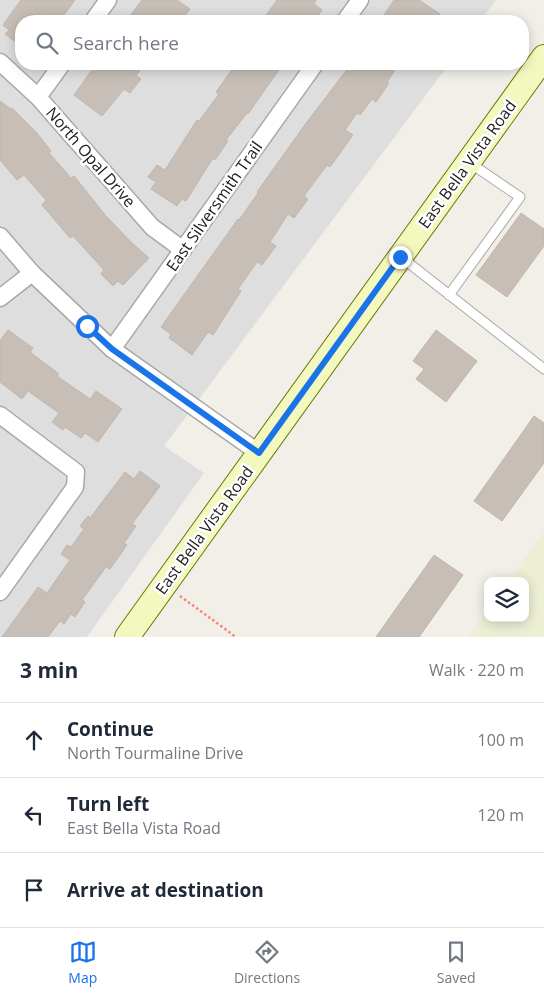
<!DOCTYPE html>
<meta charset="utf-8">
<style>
body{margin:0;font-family:"Open Sans",sans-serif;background:#f2f2f3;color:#1f2937}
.controls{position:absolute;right:15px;bottom:15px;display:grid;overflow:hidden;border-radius:10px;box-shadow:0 2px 12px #0003}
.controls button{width:45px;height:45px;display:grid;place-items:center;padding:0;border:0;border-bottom:1px solid #e0e1e3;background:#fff;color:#1f2937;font:25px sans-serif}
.stop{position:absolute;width:15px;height:15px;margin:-11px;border:4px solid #1a73e8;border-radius:50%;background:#fff}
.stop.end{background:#1a73e8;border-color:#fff;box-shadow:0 1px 5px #0008}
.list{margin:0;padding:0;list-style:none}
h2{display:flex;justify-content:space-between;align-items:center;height:65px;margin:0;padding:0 20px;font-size:21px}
h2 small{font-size:16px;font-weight:400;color:#747a83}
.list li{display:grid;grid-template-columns:32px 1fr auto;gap:15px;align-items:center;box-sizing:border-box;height:75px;padding:0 20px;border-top:1px solid #e0e1e3}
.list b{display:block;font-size:19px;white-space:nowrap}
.list p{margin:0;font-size:16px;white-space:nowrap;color:#747a83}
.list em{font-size:16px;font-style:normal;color:#747a83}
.icon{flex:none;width:28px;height:28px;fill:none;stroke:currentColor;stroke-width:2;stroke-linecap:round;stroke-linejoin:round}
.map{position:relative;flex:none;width:544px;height:637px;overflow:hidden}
.search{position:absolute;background:#fff;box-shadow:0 2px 12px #0003;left:15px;right:15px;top:15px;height:55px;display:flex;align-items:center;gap:12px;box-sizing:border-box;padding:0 18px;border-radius:20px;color:#747a83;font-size:19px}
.sheet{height:290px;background:#fff}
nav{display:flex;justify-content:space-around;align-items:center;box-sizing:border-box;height:70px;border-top:1px solid #e0e1e3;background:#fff;font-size:14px;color:#747a83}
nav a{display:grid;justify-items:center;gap:2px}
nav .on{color:#1a73e8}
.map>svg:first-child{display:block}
.residential{fill:#dfdede}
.farmland{fill:#ecefd4}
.building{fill:#c6beb7;stroke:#c3b6aa}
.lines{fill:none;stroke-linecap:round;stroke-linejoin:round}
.lane-casing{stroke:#a8a8a8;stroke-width:11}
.street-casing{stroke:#a8a8a8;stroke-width:19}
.secondary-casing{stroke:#687a07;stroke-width:26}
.path{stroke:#f88672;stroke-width:2.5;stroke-dasharray:2.5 2.5;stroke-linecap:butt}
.lane{stroke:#fff;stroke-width:9}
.street{stroke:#fff;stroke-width:16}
.secondary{stroke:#f3f9be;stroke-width:24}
.route{stroke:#1a73e8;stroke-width:6}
.labels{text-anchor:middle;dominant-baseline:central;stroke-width:5;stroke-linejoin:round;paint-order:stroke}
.street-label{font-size:16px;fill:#212121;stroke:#fff}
</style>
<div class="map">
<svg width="544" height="637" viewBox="0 0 544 637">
<rect width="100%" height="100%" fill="#f1efe8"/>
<path class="residential" d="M0,0h496l-16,21h-459v43h428l-285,382 40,27 -117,164h-87z"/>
<path class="farmland" d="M544,531v106h-76l20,-27v8h37v-37h-16z"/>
<g class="building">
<path d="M21,0h54l-11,15 9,6h-52v25l-16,-12 4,-4 -6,-5z"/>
<path d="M142,0h35l13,9 -9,12h-55z"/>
<path d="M277,0h39l-2,4 8,6 -8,11h-52z"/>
<path d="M394,0h25l21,14 -5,7h-55z"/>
<path d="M96,64h48l-8,12 5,3 -11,14 -6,-4 -22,27 -28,-21z"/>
<path d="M236,64h47l-35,50 -1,-1 -21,27 2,1 -13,19 -2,-2 -27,43 -4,-2 -5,7 -26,-17 5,-7 -8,-5 9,-12 8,5 32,-50 2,1 20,-27 -3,-2z"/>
<path d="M351,64h48l-12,18 2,1 -13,19 -4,-3 -12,16 -3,-2 -12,17 8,5 -23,32 -3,-2 -23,31 4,3 -14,19 -6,-4 -18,28 6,4 -14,19 -5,-3 -19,27 3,2 -28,44 -5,-3 -16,23 -23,-17 2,-4 -10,-7 77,-108 1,1 19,-27 -1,-1 47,-66z"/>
<path d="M0,101l11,8 1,-1 24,24 15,19 -2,2 22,25 3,-2 32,40 25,26 18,16 -26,27 -5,-4 -5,5 -12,-12 3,-4 -31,-34 -3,2 -28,-33 4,-5 -22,-25 -7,5 -17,-20z"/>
<path d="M521,213l23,16v17l-37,51 -31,-22z"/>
<path d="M8,330l25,18 -3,4 29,22 -2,2 33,23 6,-8 26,18 -24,33 -13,-9 -4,5 -16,-11 -2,3 -11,-8 7,-9 -31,-22 -6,8 -22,-17v-41z"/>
<path d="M436,330l41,31 -31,41 -30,-23 8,-10 -11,-8z"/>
<path d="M534,416l10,7v40l-42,58 -28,-20z"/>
<path d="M140,471l20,15 -28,38 4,2 -12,17 3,2 -17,24 -4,-2 -24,33 3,2 -10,15 -4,-3 -7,10 -4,-3 -12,16h-46l36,-50 9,6 23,-33 -9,-6 6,-9 4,2 13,-18 -4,-3 8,-10 2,2 35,-46 9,7z"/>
<path d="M434,555l29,20 -44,62h-43z"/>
</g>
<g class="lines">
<g class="lane-casing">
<g id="lane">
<path d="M401,257l143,112"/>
<path d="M449,295l71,-98 -50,-34"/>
</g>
</g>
<g class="street-casing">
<g id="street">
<path d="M93,21l15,-21"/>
<path d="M345,21l15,-21"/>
<path d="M0,62l38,35 114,130 31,23"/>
<path d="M38,97l24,-33"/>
<path d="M0,236l32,37 80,76 147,104"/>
<path d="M0,298l32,-25"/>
<path d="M112,349l203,-285"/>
<path d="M0,415l76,57 -1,15 -75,105"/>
</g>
</g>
<g class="secondary-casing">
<path id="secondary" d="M127,637l417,-580"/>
</g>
<path class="path" d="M180,596l56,41"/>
<use href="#lane" class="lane"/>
<use href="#street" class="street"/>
<use href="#secondary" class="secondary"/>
</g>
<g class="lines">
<path class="route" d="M87,326l25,23 147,104 141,-196"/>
</g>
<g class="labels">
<g class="street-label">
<text transform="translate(91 157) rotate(49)">North Opal Drive</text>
<text transform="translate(467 164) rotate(-54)">East Bella Vista Road</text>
<text transform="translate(214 206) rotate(-55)">East Silversmith Trail</text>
<text transform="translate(204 530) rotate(-54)">East Bella Vista Road</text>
</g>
</g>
</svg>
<div class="controls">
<button><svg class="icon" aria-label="layers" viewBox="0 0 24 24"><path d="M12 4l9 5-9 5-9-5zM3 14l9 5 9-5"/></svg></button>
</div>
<div class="stop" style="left:87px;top:326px"></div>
<div class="stop end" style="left:400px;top:257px"></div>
<div class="search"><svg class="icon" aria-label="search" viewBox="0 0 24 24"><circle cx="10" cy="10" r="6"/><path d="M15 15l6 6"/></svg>Search here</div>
</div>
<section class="sheet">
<h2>3 min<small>Walk · 220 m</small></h2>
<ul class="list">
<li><svg class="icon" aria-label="ahead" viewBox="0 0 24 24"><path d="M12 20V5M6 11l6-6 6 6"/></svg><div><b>Continue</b><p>North Tourmaline Drive</p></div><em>100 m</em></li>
<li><svg class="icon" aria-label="left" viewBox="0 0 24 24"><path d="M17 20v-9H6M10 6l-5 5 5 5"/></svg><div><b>Turn left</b><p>East Bella Vista Road</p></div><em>120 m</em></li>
<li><svg class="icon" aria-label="arrive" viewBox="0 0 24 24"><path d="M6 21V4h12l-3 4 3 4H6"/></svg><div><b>Arrive at destination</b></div></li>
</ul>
</section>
<nav>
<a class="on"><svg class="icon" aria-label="map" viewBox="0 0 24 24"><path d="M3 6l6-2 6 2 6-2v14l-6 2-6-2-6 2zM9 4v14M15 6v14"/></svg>Map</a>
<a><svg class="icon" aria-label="directions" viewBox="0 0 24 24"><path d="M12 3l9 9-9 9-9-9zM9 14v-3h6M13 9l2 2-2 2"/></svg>Directions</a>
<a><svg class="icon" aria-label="saved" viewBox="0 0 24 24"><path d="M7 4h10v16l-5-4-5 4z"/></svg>Saved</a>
</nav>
